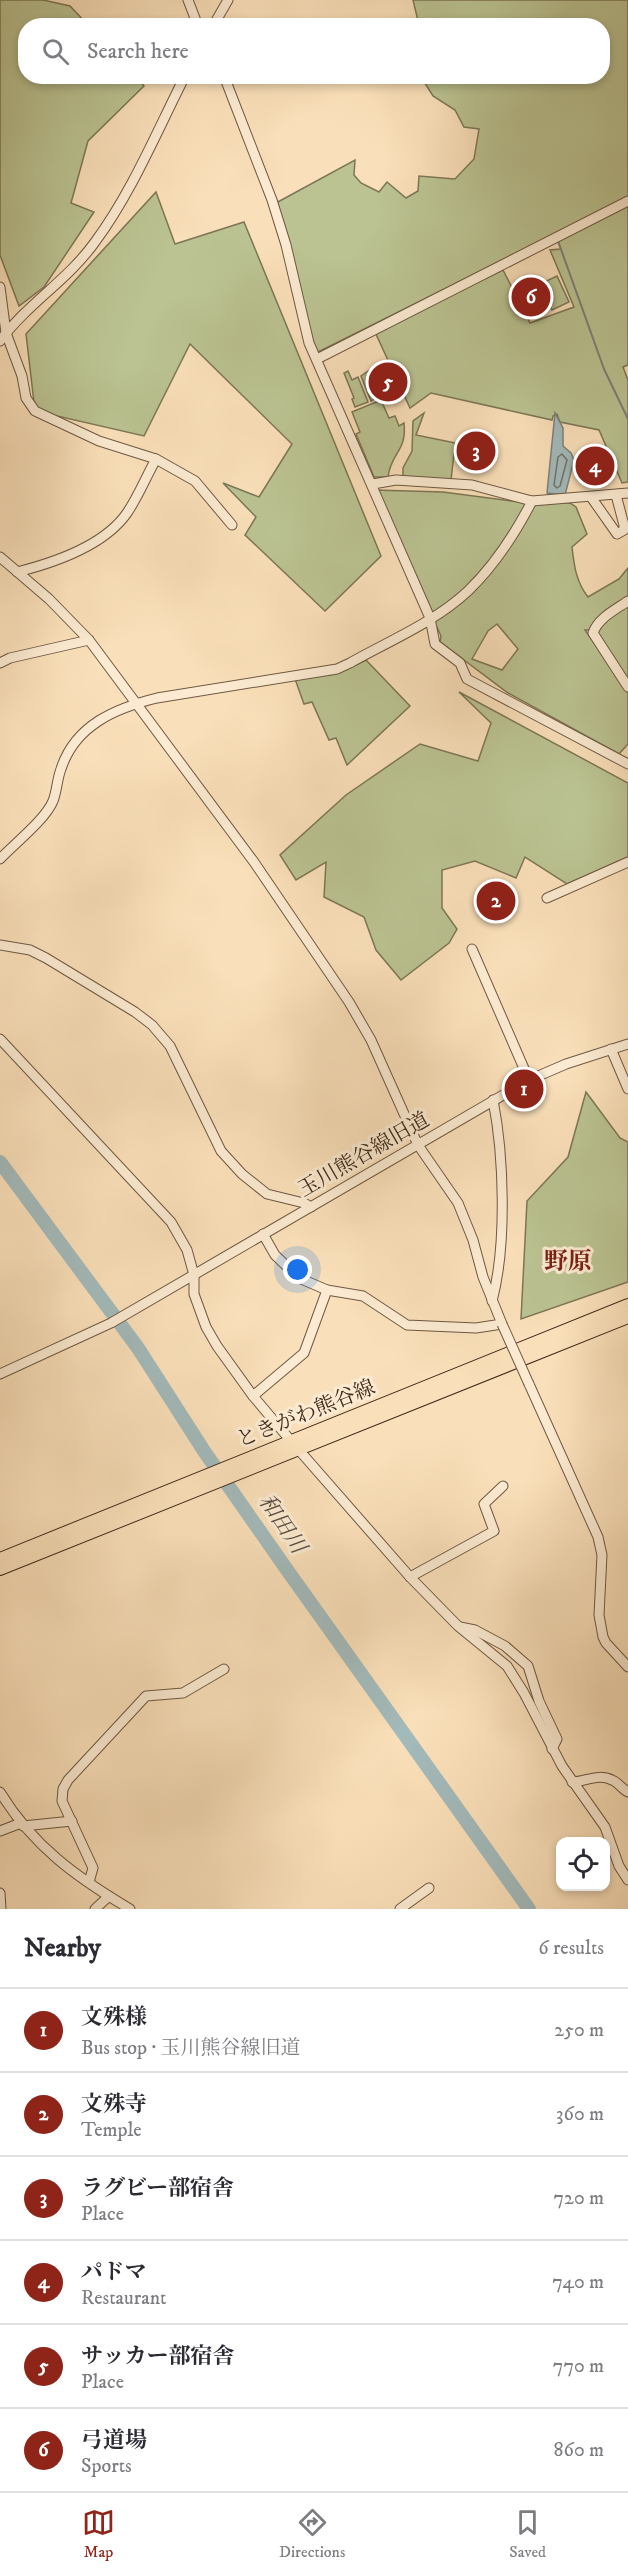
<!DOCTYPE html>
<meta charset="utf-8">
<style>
body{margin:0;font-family:"IM FELL DW Pica","Noto Serif JP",serif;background:#f7f7f7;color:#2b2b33}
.controls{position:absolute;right:18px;bottom:18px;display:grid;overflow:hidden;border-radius:12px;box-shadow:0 3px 9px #0003}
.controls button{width:54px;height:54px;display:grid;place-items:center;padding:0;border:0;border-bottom:2px solid #e1e1e2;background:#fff;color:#2b2b33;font:30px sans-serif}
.you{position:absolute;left:298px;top:1270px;width:21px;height:21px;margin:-15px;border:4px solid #fff;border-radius:50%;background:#1a73e8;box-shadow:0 0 0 9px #1a73e833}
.badge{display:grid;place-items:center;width:39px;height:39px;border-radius:50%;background:#8f2418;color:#fff;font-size:20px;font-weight:700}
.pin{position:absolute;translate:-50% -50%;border:3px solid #fff;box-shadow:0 2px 6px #0006}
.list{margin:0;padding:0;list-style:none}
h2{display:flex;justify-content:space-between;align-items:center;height:78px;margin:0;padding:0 24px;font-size:26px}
h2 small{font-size:20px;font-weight:400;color:#7c7c81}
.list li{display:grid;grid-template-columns:39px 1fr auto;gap:18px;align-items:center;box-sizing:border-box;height:84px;padding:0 24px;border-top:2px solid #e1e1e2}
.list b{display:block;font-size:22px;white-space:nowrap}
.list p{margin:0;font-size:20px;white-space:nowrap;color:#7c7c81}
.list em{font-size:20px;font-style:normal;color:#7c7c81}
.icon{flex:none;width:33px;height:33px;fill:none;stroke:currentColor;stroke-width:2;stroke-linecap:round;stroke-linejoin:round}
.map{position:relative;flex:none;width:628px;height:1909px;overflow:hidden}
.search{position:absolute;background:#fff;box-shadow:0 3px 9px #0003;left:18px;right:18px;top:18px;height:66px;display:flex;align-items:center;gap:15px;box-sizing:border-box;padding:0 21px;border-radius:24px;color:#7c7c81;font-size:22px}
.sheet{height:582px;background:#fff}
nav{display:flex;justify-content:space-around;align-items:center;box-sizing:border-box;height:84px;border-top:2px solid #e1e1e2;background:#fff;font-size:16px;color:#7c7c81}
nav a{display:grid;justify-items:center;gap:3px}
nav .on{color:#8f2418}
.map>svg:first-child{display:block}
.green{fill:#bbc392;stroke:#7d7656;stroke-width:1.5;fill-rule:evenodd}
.water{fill:#a3babb;stroke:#7b807b;stroke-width:1.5}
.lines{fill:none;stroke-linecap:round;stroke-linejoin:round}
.shore{stroke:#71726a;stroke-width:1.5}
.stream{stroke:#7b807b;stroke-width:2}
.river{stroke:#a3babb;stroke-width:14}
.minor-casing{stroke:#6e5842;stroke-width:11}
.major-casing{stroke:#3f2a1a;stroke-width:14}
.minor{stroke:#fcebd2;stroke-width:9}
.major{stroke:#fae0ba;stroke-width:12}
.minor-bridge-casing{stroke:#6e5842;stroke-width:11;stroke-linecap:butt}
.minor-bridge{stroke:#fcebd2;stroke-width:9}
.labels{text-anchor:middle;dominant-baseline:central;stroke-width:6;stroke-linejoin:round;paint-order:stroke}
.street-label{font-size:21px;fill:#3f2a1a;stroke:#fcebd2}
.water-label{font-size:22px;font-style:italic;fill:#584e42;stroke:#fcebd2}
.quarter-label{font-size:24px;font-weight:bold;fill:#7a1f14;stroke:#fcebd2}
</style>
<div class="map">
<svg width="628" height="1909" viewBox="0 0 628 1909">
<rect width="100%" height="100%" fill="#fae0ba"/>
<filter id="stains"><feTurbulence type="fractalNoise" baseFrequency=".00333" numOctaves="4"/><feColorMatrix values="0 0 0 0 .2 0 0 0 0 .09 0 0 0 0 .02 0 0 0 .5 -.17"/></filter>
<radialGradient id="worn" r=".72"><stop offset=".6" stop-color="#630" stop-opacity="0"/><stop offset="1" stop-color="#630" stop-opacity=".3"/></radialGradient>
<g class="green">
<path d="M0,0h43l27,6 18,19 -62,1v50l110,1 8,9 -56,55 -17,62 23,9 -50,75 -25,19 -19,-51z"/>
<path d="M413,0h215v198l-312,155 -40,-150 79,-43 -1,15 7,8 18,9 8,-10 19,16 12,-7 1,-15 36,3 19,-20 5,-30 -15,-2 -9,-17 -22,-14 -12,-19 181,-1v-50l-183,-1z"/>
<path d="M156,192l19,52 69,-22 137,334 -56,55 -80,-76 11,-18 -33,-34 36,14 33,-53 -102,-100 -46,92 -109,-25 -9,-77z"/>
<path d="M628,203v162l-5,2 5,13v102l-6,1 -23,-53 -39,-8 -3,-8 -4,2 -1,4 -121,-27 -21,15 -35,-76 128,-62 27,53 44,-16 -24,-57 11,-1 -4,-9z"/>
<path d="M530,276l16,35 -15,7 -16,-36z"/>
<path d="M557,276l12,26 -17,8 -12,-26z"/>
<path d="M373,368l10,25 -12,8 -10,-25z"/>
<path d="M348,371l4,9 6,-3 10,25 -13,5 -3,-8 2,-1 -10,-25z"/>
<path d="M381,400l8,18 6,-2 4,10 5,-3c3,29 -13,29 -16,54h-14l-18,-43 4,-2 -8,-20z"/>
<path d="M424,413l-8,22 54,11 -15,-1 -4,35 -48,-2v-10l9,-17 1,-30z"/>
<path d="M374,490l69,2 91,12 19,-2 17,1 6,4 11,27 -15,13c2,18 4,35 16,50l31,-18 9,-11v114l-28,-40 -3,-12h-12l43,62v52l-9,10 -111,-61 -68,-51 1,-6zM497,624l21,25 -16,21 -30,-11 16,-28z"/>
<path d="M366,660l44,46 -63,59 -11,-27 -7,2 -17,-38 -8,2 -9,-25 41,-5z"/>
<path d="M459,692l169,91v74l-61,27 -42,-27 -9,21 -41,-17 -33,9v38l15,21 -8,14 -48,37 -25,-30 -12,-33 -40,-20 2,-35 -30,18 -16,-25 66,-60 74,-51 58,17 13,-38z"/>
<path d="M586,1092l34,46 8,4v140l-107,37 6,-118 41,-44z"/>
</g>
<path class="water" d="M555,413l8,15v18l8,7 3,7 -9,35 -18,-2z"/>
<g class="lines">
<path class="shore" d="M562,454l5,6 -7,26 -3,2 -3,-3 4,-28z"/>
<path class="stream" d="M558,241l46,128 24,50"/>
<path class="river" d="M0,1162l138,186 66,103 81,116 244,342"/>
<g class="minor-casing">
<g id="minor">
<path d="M188,0l10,26"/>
<path d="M213,26l15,-26"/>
<path d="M224,76l48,124 14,45 23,98 121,275 5,26 25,19 7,16 161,85"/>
<path d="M0,287l6,46 16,43 4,22 9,13 64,30 57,18 39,22 37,44"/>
<path d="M0,341c27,-37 68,-61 95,-99 37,-50 62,-111 90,-166"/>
<path d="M317,359l311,-158"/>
<path d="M373,484l23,-4 76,5 60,16 96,-8"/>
<path d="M591,497l26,37 7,-4v-5l-8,-30"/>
<path d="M0,557l49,42 40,41 165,222 95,140 22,38 47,105 40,58 15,37 10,37 19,47 -26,4 -69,-3 -44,-29 -36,-6 -28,-12 -24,-23 -12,-21"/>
<path d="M17,572c36,-9 87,-26 110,-59 11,-16 19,-36 29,-54"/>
<path d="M628,601c-13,9 -30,17 -35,32l35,54"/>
<path d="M0,663l10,-5 79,-18"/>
<path d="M0,859c15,-16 45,-39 53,-58 4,-10 4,-22 8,-32 14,-44 55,-61 96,-71l180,-29 13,-6c39,-22 85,-41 118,-72 27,-26 47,-57 64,-90"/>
<path d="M547,898l81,-36"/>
<path d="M0,945l30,5 16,8 89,54 17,13 18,21 51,105 21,23 25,20 37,9 7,4"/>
<path d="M472,949l57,131"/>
<path d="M0,1039l171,183 16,28 7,25v19l12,33 11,19 36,50 38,45 119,136 48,49 49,40 17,27 38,73 43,61 14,39 9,14"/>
<path d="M611,1049l17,40"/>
<path d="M492,1301c15,-56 12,-145 1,-201"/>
<path d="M0,1374l111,-51 418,-243 37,-16 62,-20"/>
<path d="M529,1384l69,153 4,18 -3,60 4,22 3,6 22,24"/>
<path d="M253,1396l51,-43 23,-63"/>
<path d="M410,1577l84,-46 -10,-27 19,-18"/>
<path d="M460,1627l15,3 30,16 23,20 11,35 18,38 -5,10"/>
<path d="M572,1782c13,0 26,-9 40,-2 6,2 10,9 16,12"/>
<path d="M0,1792c33,54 76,85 130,117"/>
<path d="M23,1826l49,-5"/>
<path d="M0,1831l21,-8"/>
<path d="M89,1882l4,-14 -31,-67 1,-12 5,-9 78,-84 37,-3 41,-24"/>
<path d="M0,1893l1,16"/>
<path d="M95,1909l14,-13"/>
<path d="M400,1909l29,-21"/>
</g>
</g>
<g class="major-casing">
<g id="major">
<path d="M0,1559l628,-254"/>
<path d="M0,1569l628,-252"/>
</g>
</g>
<use href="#minor" class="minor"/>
<use href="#major" class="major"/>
<g class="minor-bridge-casing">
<path id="minor-bridge" d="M502,1324l27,60"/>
</g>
<use href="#minor-bridge" class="minor-bridge"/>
</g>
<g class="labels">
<g class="street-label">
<text transform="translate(364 1155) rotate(-30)">玉川熊谷線旧道</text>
<text transform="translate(306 1414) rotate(-22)">ときがわ熊谷線</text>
</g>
<g class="water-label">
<text transform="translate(282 1524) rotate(56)">和田川</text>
</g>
<g class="quarter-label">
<text x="568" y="1262">野原</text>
</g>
</g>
<rect width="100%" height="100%" filter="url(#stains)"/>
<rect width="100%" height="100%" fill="url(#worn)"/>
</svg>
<div class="controls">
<button><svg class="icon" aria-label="locate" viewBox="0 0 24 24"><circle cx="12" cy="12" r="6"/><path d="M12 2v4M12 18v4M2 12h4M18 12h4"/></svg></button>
</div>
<div class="you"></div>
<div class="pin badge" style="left:524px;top:1089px">1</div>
<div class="pin badge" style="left:496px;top:901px">2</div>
<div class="pin badge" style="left:476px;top:451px">3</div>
<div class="pin badge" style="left:595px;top:466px">4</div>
<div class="pin badge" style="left:388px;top:382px">5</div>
<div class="pin badge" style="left:531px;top:297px">6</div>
<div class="search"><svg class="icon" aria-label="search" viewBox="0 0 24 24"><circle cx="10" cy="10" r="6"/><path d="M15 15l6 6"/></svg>Search here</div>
</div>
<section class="sheet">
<h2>Nearby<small>6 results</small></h2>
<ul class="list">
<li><span class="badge">1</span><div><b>文殊様</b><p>Bus stop · 玉川熊谷線旧道</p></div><em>250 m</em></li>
<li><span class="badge">2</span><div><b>文殊寺</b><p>Temple</p></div><em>360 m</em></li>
<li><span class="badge">3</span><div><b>ラグビー部宿舎</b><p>Place</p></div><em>720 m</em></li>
<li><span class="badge">4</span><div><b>パドマ</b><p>Restaurant</p></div><em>740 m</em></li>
<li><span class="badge">5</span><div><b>サッカー部宿舎</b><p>Place</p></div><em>770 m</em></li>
<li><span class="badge">6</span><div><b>弓道場</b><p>Sports</p></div><em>860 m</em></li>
</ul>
</section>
<nav>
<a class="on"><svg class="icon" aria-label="map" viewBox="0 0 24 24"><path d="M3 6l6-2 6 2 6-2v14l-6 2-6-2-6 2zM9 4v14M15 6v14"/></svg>Map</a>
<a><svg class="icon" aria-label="directions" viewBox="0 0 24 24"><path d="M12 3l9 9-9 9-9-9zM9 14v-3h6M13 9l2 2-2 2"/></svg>Directions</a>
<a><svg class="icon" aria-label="saved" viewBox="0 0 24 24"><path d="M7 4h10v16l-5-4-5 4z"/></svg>Saved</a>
</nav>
